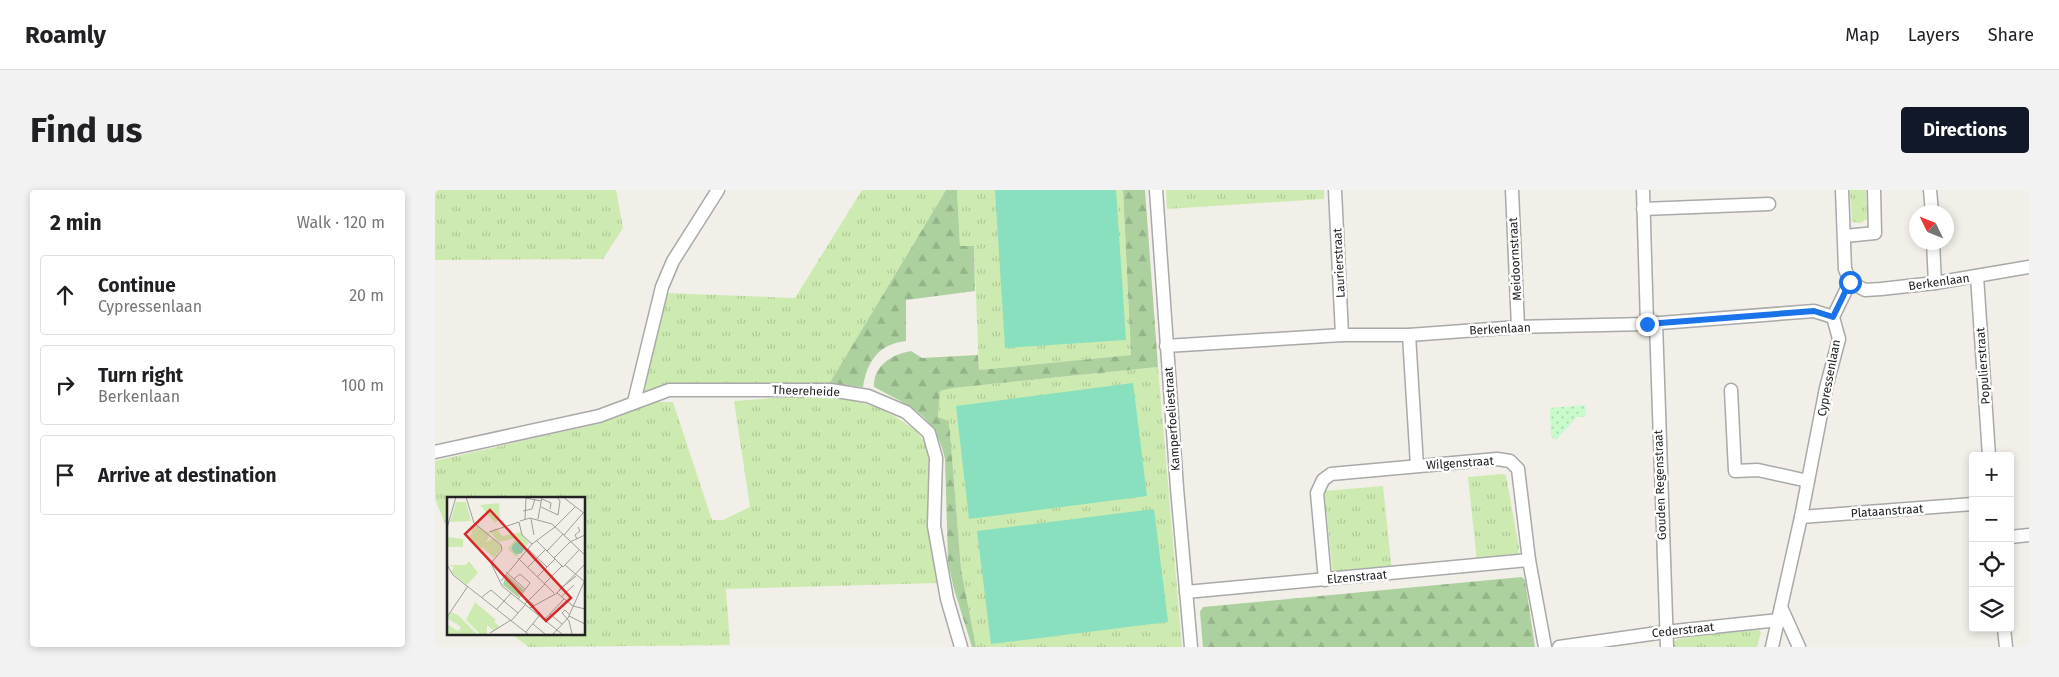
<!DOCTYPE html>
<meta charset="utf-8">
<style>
body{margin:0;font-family:"Fira Sans",sans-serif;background:#f2f2f2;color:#202124}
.controls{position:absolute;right:15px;bottom:15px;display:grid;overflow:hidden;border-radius:5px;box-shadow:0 2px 8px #0003}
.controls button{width:45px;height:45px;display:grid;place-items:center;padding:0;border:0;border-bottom:1px solid #e0e0e0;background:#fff;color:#202124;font:25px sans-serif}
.compass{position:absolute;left:1474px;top:15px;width:45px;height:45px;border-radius:50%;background:#fff;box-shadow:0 2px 8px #0003;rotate:313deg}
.stop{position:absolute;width:15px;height:15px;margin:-11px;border:4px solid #1a73e8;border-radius:50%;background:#fff}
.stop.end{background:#1a73e8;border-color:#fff;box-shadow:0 1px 5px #0008}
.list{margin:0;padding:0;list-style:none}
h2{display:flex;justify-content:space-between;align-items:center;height:65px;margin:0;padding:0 20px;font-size:21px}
h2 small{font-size:16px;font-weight:400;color:#757577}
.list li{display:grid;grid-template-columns:32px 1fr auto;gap:15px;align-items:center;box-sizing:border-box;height:80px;margin:0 10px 10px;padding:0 10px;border:1px solid #e0e0e0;border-radius:5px}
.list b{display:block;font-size:19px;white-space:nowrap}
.list p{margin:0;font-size:16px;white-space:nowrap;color:#757577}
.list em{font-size:16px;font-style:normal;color:#757577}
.icon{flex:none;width:28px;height:28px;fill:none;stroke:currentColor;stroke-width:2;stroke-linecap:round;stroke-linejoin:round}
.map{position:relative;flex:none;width:1594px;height:457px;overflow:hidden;border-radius:5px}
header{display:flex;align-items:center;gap:30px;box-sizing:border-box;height:70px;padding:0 25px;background:#fff;border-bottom:1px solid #e0e0e0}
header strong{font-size:24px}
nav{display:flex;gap:28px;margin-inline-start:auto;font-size:18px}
.intro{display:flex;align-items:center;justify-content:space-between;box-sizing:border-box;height:120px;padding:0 30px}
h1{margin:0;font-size:35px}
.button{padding:12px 22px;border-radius:5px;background:#111827;color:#fff;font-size:18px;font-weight:700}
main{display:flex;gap:30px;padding:0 30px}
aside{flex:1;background:#fff;border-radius:5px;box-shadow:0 2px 8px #0003}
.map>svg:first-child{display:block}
.grass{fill:url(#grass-tufts)}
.forest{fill:url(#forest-firs)}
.park{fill:url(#park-dots)}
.pitch{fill:#88e0be}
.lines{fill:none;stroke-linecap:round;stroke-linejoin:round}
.minor-casing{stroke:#a9a9a9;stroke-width:15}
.minor{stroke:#fff;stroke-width:12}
.route{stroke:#1a73e8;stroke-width:6}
.labels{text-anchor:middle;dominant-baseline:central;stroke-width:5;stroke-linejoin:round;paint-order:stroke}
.street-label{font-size:12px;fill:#222;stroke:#fff}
.inset-road{fill:none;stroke:#9f9d99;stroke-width:1}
.view{fill:#d62828;fill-opacity:0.15;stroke:#d62828;stroke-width:2.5}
.inset-edge{fill:none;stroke:#222;stroke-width:2.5}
</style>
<header>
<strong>Roamly</strong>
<nav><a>Map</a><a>Layers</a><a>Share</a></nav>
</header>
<div class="intro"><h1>Find us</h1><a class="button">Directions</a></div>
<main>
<aside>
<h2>2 min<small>Walk · 120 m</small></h2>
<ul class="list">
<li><svg class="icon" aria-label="ahead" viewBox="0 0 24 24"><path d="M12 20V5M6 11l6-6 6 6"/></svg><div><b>Continue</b><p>Cypressenlaan</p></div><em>20 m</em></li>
<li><svg class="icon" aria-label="right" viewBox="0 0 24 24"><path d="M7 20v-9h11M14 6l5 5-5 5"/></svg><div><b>Turn right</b><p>Berkenlaan</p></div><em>100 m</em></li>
<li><svg class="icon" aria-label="arrive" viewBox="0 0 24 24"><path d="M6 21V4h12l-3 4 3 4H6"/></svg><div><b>Arrive at destination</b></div></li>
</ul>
</aside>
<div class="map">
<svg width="1594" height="457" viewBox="0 0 1594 457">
<defs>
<pattern id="grass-tufts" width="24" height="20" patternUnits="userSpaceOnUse" patternTransform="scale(1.25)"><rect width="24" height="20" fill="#cdebb0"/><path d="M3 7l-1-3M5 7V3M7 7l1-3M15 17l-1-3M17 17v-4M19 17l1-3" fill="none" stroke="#b0c997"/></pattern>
<pattern id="forest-firs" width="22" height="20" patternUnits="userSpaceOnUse" patternTransform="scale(1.25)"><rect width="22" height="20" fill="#add19e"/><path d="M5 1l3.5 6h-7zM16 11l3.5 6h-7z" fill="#95b388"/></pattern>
<pattern id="park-dots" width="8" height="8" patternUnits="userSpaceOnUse" patternTransform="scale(1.25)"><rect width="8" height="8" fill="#c8facc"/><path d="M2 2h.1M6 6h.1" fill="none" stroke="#acd6af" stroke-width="1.8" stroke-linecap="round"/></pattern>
</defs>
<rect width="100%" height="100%" fill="#f2efe9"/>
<g class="grass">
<path d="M0,0h181l7,38 -20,31 -168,1z"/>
<path d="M427,0h84l-117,194 -170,4 -16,6 -1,-3 24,-98 129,5z"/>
<path d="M522,0h166l8,165 -152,15 -5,-124h-14z"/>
<path d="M731,0h158v9l-157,10z"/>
<path d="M1415,0h16l1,29 -7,4 -8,-1z"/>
<path d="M723,177l24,280h-206l-15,-78 -11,-137 -12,-15 2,-26 13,-3z"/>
<path d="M373,206c34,2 66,5 94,25 9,6 17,11 22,21 7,12 6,28 7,41 1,32 -2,68 6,100l-211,6 4,56 -201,2 -19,-14h74v-135h-135v35l-14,-34v-38l162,-37 59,-22h17l39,118h11l27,-13 -16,-106z"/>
<path d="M1067,284l4,1 13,73 -1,10 -41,4 -9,-85z"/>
<path d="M948,296l9,85 -59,3 -9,-83z"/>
<path d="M1319,438h4l3,5 -4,14h-85v-4l6,-4z"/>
</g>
<g class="forest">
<path d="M511,0h11l3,56h14l1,45 -69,9v41c-27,3 -39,20 -43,46l-34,-3z"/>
<path d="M688,0h22l13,177 -205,21 -13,3 -2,26 10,4 2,11 11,137 15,78h-4l-18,-58 -6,-27 -3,-103c-10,-45 -34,-52 -71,-72 -1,-22 19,-33 37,-36l11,7 56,-3 1,15 152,-15z"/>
<path d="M1087,387l3,3 10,67h-332l-3,-35 3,-5z"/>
</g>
<path class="park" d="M1150,215l1,12h-9l-21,23 -5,-4 -1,-28z"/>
<g class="pitch">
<path d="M560,0h121l10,150 -121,8z"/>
<path d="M698,193l14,113 -178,23 -13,-113z"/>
<path d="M719,319l14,113 -177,22 -14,-113z"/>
</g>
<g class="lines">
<g class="minor-casing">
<g id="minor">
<path d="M721,0l21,298 14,159"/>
<path d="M900,0l7,145"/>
<path d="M1077,0l6,137"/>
<path d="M1208,0l4,134"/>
<path d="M1495,0l2,22"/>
<path d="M1208,19l126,-5"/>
<path d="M1410,46l30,-3 -1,-43"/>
<path d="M1498,52l2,41"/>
<path d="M1542,86l12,180"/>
<path d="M1415,92l15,8 16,-1 54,-6 94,-16"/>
<path d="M1221,133l11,324"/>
<path d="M974,145l8,131"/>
<path d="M731,156l176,-11h67l109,-8 129,-3 167,-13 19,6"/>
<path d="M1296,200l4,81 23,-1 50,11"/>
<path d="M199,212l28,-115 11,-26 45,-71"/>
<path d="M0,262l164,-36 70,-26h161l38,6 38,16 23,21 7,25 -2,68 13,73 14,48"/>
<path d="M1366,327l172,-13"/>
<path d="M1575,347l19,-2"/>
<path d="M890,390l-8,-87 6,-13 8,-6 166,-15 13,2 8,8 11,91 16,87"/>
<path d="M751,402l343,-32"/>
<path d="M1346,417l18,40"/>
<path d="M1569,438l2,19"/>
<path d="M1124,457l106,-15 114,-12"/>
<path d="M1337,457l29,-130 25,-129 13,-49 -6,-22 17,-35 -5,-13 -3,-79"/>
</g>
</g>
<use href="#minor" class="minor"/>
</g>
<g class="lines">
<path class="route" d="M1212,134l167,-13 19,6 17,-35"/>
</g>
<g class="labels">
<g class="street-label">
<text transform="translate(1080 69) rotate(-93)">Meidoornstraat</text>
<text transform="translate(904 73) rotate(-93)">Laurierstraat</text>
<text transform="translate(1504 92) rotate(-8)">Berkenlaan</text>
<text transform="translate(1065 139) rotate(-3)">Berkenlaan</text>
<text transform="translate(1548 176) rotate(-94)">Populierstraat</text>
<text transform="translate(1394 188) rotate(-79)">Cypressenlaan</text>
<text transform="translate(371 201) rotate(2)">Theereheide</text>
<text transform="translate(737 229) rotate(-94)">Kamperfoeliestraat</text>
<text transform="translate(1025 273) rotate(-4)">Wilgenstraat</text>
<text transform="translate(1225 295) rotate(-92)">Gouden Regenstraat</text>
<text transform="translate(1452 321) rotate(-4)">Plataanstraat</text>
<text transform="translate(922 387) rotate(-5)">Elzenstraat</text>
<text transform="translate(1248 440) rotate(-6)">Cederstraat</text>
</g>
</g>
<g transform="translate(12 307)">
<rect width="138" height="138" fill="#f2efe9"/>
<path d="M9,5h10l5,19 -21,1zM52,6l1,15 -5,5 -15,-18zM27,27l16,10 -4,9 7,-5 7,7 1,4 -7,9 -11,-11 -3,3 -11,-9zM49,31l6,8 19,-4 8,11 -13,14 -8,-8 8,-11 -17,4 -9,-10zM0,40l16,2v8h-16zM22,64l9,12 -11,12 -16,-13 3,-5 -7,-2h19zM28,105l21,18 -2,2 6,5 -6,4 -7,-6v9h-7l-14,-14zM4,115l7,3 19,19h-30v-10l11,7 3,-4 -14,-9z" fill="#cdebb0"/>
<path d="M59,77l18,16 -6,7 -15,-12z" fill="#add19e"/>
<path d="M65 51a6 6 0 1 1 12 0a6 6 0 1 1-12 0Z" fill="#88e0be"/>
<path class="inset-road" d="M19,0l8,26 27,22 1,5 -11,13 11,23 60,48M116,0l22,17M95,2l9,4 -1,6M94,10l17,8 2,-14 -3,-4M76,14l9,-2 3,-10M78,22l1,-21 15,3M84,22l3,16M91,22l4,-22M73,24l10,-3 22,6 33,31M0,31l9,-31M42,35l30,-10 3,13 10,9M117,38l19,-22M130,42l-2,-4 5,-4 -2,-4M89,43l27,27 2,-2 20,17M81,52l19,18M100,54l16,-17M71,61l36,35M107,61l16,-16 15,-7M0,68l6,10 75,59M118,68l14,-15M81,70l17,-17M59,75l19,17M90,80l18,-18M67,82l6,-5 10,9 -12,16M54,84l31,-37 23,-17 20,-20M97,87l18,-18M112,93l17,-14M110,96l16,13 12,3M74,98l14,11M35,100l9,-7 27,23M114,100l13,-12M78,107l20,-20M83,111l27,-15 28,-29M50,112l14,-16M103,117l12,10M123,118l-5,-5 -3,3 7,8 3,13M122,119l16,8M0,120l21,-31M97,123l20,-21M64,124l14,-16M86,127l12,10M79,135l13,-16M43,136l21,-13M106,137l15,-16 16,-36"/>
<path class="view" d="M43,13l81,88 -25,23 -81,-87z"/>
<rect width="138" height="138" class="inset-edge"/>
</g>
</svg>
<div class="controls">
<button>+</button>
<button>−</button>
<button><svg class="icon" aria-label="locate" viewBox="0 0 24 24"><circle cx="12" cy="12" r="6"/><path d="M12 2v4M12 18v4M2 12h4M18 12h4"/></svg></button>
<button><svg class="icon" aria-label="layers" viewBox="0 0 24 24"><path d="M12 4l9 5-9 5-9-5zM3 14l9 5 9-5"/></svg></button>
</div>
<svg class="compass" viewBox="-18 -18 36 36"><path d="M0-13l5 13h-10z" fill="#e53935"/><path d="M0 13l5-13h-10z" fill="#757577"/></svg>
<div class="stop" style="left:1415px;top:92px"></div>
<div class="stop end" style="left:1212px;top:134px"></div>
</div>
</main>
